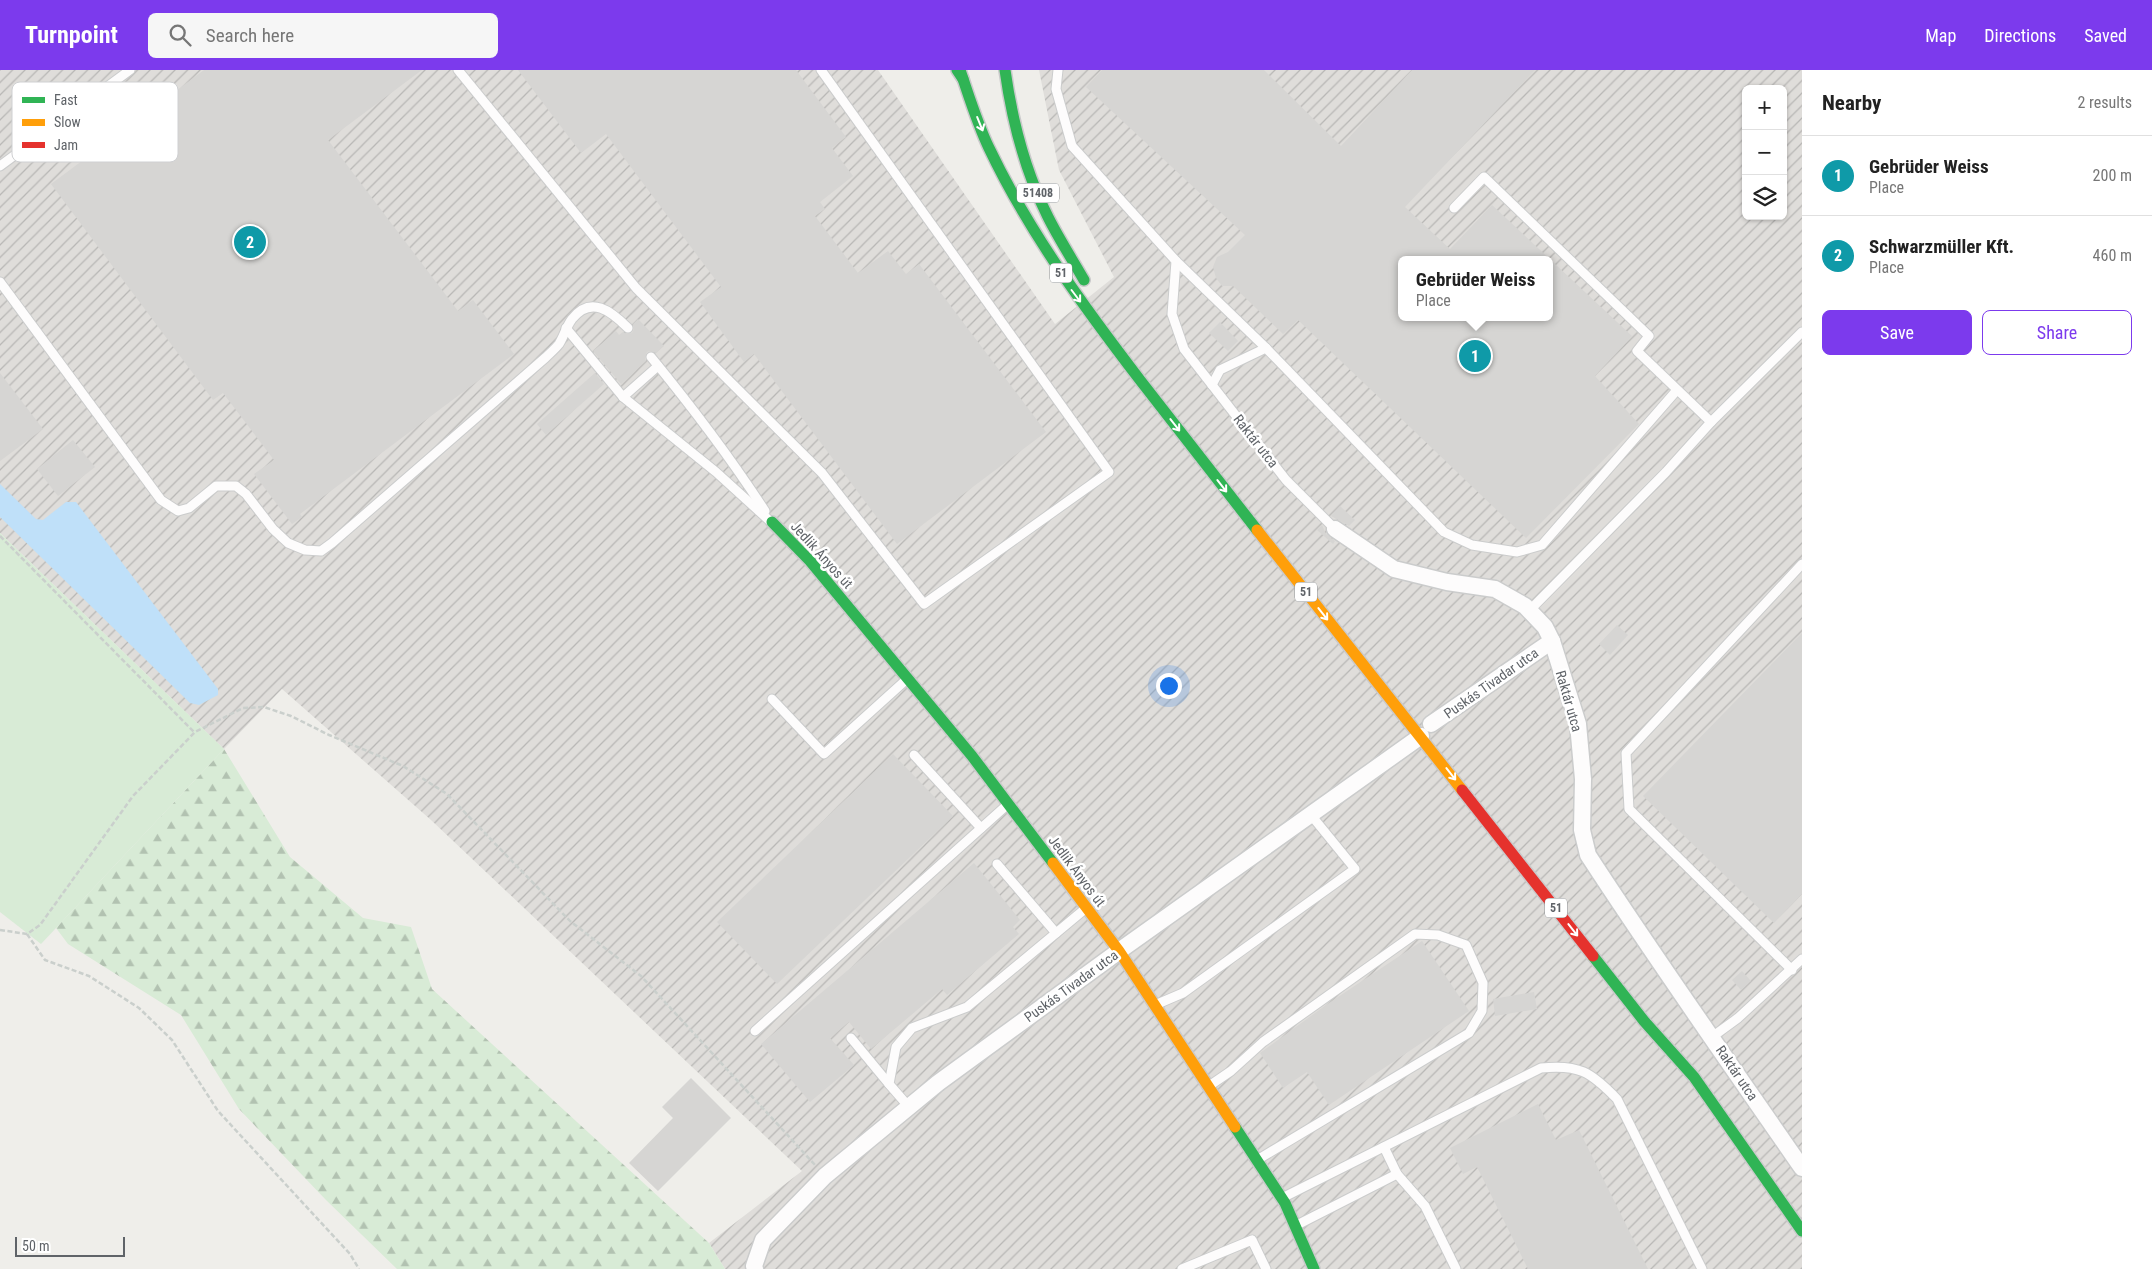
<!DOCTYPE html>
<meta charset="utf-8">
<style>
body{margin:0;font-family:"Roboto Condensed",sans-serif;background:#f6f6f6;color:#222}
.controls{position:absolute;right:15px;top:15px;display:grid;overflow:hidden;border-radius:8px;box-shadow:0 1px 4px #0004}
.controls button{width:45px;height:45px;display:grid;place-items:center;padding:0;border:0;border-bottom:1px solid #e0e0e0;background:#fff;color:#222;font:25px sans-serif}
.scale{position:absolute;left:15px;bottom:12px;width:110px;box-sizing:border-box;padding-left:5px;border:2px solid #5f6368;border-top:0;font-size:14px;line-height:18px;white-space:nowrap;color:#5f6368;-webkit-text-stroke:4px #fff;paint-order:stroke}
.you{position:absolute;left:1168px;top:615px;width:18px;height:18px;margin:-12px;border:4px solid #fff;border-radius:50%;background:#1a73e8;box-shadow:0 0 0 8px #1a73e833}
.badge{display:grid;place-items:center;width:32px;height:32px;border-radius:50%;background:#7c3aed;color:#fff;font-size:16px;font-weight:700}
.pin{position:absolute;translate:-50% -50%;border:2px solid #fff;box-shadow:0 1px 5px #0006}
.popup{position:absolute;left:1398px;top:186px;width:155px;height:65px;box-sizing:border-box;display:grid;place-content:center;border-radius:8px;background:#fff;filter:drop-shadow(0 1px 4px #0005);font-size:16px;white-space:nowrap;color:#767676}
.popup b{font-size:19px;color:#222}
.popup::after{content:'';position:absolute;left:50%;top:100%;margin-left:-10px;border:10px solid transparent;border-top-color:#fff}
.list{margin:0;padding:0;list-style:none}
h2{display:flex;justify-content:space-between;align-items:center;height:65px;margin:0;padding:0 20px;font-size:21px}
h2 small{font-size:16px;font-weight:400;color:#767676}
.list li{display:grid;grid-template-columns:32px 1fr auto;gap:15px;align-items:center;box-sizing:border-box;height:80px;padding:0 20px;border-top:1px solid #e0e0e0}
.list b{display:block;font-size:19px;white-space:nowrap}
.list p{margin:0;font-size:16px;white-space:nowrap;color:#767676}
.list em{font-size:16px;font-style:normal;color:#767676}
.actions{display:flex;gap:10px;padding:15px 20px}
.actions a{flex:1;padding:11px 0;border:1px solid #7c3aed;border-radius:8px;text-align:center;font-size:18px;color:#7c3aed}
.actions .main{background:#7c3aed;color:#fff}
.icon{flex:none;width:28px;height:28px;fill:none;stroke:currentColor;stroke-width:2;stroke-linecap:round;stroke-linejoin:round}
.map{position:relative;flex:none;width:1802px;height:1199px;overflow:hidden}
header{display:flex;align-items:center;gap:30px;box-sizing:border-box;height:70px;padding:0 25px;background:#7c3aed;color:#fff}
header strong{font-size:24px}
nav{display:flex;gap:28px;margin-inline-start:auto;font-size:18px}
.search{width:350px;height:45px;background:#f6f6f6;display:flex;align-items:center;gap:12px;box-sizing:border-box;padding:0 18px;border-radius:8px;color:#767676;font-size:19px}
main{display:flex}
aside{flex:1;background:#fff}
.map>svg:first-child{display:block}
.industrial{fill:url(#industrial-furrows);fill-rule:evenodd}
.forest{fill:url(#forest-firs)}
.garden{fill:#d8ebd6}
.water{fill:#bfe0f9}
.building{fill:#d6d5d3;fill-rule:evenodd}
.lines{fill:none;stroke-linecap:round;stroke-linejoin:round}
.lane-casing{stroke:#cbcccc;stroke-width:11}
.street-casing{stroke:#cbcccc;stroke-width:19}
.fast-casing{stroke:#cacacb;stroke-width:14}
.slow-casing{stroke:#cacacb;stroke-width:14}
.jam-casing{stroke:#cacacb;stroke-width:14}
.path{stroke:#cacfcc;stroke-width:2.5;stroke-dasharray:5 2.5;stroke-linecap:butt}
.lane{stroke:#fdfcfc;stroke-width:9}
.street{stroke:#fdfcfc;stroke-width:16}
.fast{stroke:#30b455;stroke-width:11}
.slow{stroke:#ff9f0a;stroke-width:11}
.jam{stroke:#e5322d;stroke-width:11}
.oneway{stroke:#fff}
.labels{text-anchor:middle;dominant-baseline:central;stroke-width:5;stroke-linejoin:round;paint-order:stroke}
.shield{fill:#fff;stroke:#8f9295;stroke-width:1}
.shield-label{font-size:12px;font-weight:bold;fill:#5f6368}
.street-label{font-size:14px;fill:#5f6368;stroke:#fff}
.key{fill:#fff;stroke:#cfd0d2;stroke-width:1}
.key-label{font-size:14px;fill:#5f6368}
</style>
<header>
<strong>Turnpoint</strong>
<div class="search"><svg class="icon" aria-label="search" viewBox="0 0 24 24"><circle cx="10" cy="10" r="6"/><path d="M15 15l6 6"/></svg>Search here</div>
<nav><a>Map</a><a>Directions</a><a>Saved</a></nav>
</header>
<main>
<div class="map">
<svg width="1802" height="1199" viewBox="0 0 1802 1199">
<defs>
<pattern id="industrial-furrows" width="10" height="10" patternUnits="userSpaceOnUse" patternTransform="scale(1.25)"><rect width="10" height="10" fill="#dfddda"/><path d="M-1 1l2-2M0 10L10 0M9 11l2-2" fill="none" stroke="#b8b7b5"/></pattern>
<pattern id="forest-firs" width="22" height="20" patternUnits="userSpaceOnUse" patternTransform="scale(1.25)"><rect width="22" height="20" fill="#d8ebd6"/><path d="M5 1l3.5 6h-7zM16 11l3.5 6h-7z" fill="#b2c2b1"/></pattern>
</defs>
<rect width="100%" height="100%" fill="#efeeea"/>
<path class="industrial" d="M0,0h878l177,254 59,-47 -55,-107 -20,-100h763v1199h-1077l-16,-26 93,-72 -371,-351 -149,-131 -58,60 -224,-216zM1746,19h37v127h-37zM1401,190h148v57h-148z"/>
<path class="forest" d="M224,679l66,108 73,61 48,9 21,62 277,254 16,26h-328l-71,-69 -87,-91 -58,-94 -113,-71 -12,-16z"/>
<path class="garden" d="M0,463l224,216 -183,195 -41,-32z"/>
<path class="water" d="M0,414l36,35 7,1 23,-18h10l142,187v6l-19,10 -9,-2 -190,-186z"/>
<g class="building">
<path d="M204,0h218l-94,70 130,171 15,-11 41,54 -214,160 2,3 -10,7 -38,-50 20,-14 -51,-67 -10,7 -162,-216z"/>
<path d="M518,0h278l50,67 -14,11 21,28 -33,26 5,7 -10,7 43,57 30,-22 18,23 13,-10 127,168 -149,112 -143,-190 -10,8 -44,-60 21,-15 -115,-153 -25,19z"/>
<path d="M1102,0h162l77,76 71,-76h123l-130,137 45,42 42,-44 140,131 -37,40 44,48 -113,114 -228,-218 -15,14 -50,-48h-11l-6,-8 -3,-11 4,-10 11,-5 17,-17 -159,-148zM1401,190h148v57h-148z"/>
<path d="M638,249l26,27 -8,7 -6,-2 -3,1 -2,6 1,3 -25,23 -28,-33 23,-20 3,4 4,-3 4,2 5,-1 2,-4 -1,-5z"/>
<path d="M1220,252l18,19 -10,10 -19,-18z"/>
<path d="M0,303l43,56 -43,32z"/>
<path d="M595,303l9,11 -58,51 -9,-11z"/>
<path d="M73,370l22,27 -37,29 -21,-27z"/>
<path d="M1340,436l15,14 -6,6 -18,-10z"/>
<path d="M1322,455l4,9 9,7 -2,3 -16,-14z"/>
<path d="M1617,555l11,10 -18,20 -11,-11z"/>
<path d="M1802,563v261l-28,29 -131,-127z"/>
<path d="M893,684l60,62 -176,168 -60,-62z"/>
<path d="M974,793l46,57 -7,7 6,7 -72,61 -5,-6 -71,60 -22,-27 -19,16 24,27 -44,37 -49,-58z"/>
<path d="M1422,871l47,70 -140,94 -22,-33 -24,16 -23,-35 66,-48z"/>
<path d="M1742,901l9,10 -10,9 -9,-10z"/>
<path d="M1534,922l3,17 -42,7 -2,-17z"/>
<path d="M691,1008l40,40 -73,73 -29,-28 44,-45 -11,-11z"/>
<path d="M1538,1034l18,36 23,-10 69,139h-120l-51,-102 -14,7 -13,-26z"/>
</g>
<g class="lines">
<g class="lane-casing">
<g id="lane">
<path d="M458,0l178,218 186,185 102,131 185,-132 -288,-402"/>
<path d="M1058,0l-2,19 16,57 104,115 -4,53 12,35 102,131 49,49"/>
<path d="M0,96l130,-96"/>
<path d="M1454,138l30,-31 165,159 -12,15 74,71 -45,50 -137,139"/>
<path d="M1176,191l90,87"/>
<path d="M0,212l161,218 17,11 11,-3 27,-22h20l10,8 27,35 15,14 17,7 16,1 11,-8 213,-185c4,-4 10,-9 14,-14 5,-8 7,-17 13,-25 19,-24 39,-8 56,9"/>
<path d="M566,258l57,69 93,75 55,50"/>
<path d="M651,287c41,50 79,100 114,154"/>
<path d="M1212,315l8,-15 46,-22 178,184 28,13 45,7 25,-7 135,-155"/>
<path d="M623,327l35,-31"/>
<path d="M1711,352l91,-90"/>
<path d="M772,629l52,55 83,-75"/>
<path d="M914,685l67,73"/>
<path d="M997,794l59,69"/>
<path d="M1792,900l-163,-161 -3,-56 176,-189"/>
<path d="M1155,935l28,-12 172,-124 -44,-54"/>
<path d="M755,961l253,-227"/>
<path d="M1712,967l26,-19 64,-59"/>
<path d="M851,968l38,46"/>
<path d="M1209,1016l22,-15 32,-29 152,-108 23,1 28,10 17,38 -1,28 -13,22 -212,127"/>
<path d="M909,1037l-20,-23 7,-37 16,-19 55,-21 118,-98"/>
<path d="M1384,1077l13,27 28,32 31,63"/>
<path d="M1282,1128l259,-130c38,-4 50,4 76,31l85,170"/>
<path d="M1295,1156l102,-52"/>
<path d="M1182,1199l70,-29 14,29"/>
</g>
</g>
<g class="street-casing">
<g id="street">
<path d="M1335,459l59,40 53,13 48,7 30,17 20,21 7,14 26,83 5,55 -1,51 6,25c69,106 142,209 214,313"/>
<path d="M1431,654l121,-83"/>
<path d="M755,1199l-1,-3 9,-26 62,-64 113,-93 181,-132 302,-215"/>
</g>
</g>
<g class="fast-casing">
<g id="fast">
<path d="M957,0l6,9"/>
<path d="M960,0c9,26 17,53 29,78 40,84 95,159 151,232 39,50 78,100 117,150"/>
<path d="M1005,0c7,50 20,101 43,147 11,22 24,42 36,63"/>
<path d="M772,452l38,39 162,195 81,107"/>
<path d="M1593,886l51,65 50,56 108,154"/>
<path d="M1235,1057l50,76 29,66"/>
</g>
</g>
<g class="slow-casing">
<g id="slow">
<path d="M1257,460l205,260"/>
<path d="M1053,793l66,88 116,176"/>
</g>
</g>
<g class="jam-casing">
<path id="jam" d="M1462,720l131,166"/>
</g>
<g class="path">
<path d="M0,466l194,196"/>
<path d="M0,860l27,4 13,-9 93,-129 62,-64 48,-24 21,-1 27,9 38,19 74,31 44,28 123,127 71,55 175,190"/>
<path d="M27,864l18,26 44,16 50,32 33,32 46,71 132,143 9,15"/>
</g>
<use href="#lane" class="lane"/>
<use href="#street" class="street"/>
<use href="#fast" class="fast"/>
<use href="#slow" class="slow"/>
<use href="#jam" class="jam"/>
</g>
<defs><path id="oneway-shaft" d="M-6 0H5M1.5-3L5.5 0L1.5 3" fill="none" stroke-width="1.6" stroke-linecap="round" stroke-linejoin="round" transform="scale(1.25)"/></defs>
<g class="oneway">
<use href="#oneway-shaft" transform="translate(980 54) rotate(68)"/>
<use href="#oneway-shaft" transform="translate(1076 226) rotate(53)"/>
<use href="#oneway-shaft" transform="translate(1175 355) rotate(52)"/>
<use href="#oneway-shaft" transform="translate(1222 416) rotate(52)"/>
<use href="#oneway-shaft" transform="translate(1323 544) rotate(52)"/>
<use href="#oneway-shaft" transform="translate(1451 704) rotate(52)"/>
<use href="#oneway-shaft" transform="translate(1573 860) rotate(52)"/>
</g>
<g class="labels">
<g class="shield">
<rect x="1017" y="113.5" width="42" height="19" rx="4"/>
<rect x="1050" y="193.5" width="22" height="19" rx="4"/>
<rect x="1295" y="512.5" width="22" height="19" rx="4"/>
<rect x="1545" y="828.5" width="22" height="19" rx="4"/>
</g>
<g class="shield-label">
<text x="1038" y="123">51408</text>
<text x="1061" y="203">51</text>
<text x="1306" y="522">51</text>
<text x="1556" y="838">51</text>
</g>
<g class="street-label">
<text transform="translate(1256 371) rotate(52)">Raktár utca</text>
<text transform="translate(822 485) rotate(48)">Jedlik Ányos út</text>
<text transform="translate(1491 613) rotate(-35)">Puskás Tivadar utca</text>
<text transform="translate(1569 631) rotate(74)">Raktár utca</text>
<text transform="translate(1077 801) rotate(53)">Jedlik Ányos út</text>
<text transform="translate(1071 916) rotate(-36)">Puskás Tivadar utca</text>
<text transform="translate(1737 1003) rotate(56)">Raktár utca</text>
</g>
</g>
<rect x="12" y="12" width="166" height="80" rx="8" class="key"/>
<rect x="22" y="27" width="23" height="6" fill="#30b455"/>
<rect x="22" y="49" width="23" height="7" fill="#ff9f0a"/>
<rect x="22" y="72" width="23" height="6" fill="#e5322d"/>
<g class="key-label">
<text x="54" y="35">Fast</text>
<text x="54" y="57">Slow</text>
<text x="54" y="80">Jam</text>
</g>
</svg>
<div class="controls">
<button>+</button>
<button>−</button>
<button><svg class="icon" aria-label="layers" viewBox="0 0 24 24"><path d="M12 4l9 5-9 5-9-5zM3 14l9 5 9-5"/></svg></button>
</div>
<div class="scale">50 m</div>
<div class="you"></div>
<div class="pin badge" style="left:1475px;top:286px;background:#0f9aa8">1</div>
<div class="popup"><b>Gebrüder Weiss</b>Place</div>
<div class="pin badge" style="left:250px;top:172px;background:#0f9aa8">2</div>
</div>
<aside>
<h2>Nearby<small>2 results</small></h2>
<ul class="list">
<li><span class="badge" style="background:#0f9aa8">1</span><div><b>Gebrüder Weiss</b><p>Place</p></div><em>200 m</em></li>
<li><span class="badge" style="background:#0f9aa8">2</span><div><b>Schwarzmüller Kft.</b><p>Place</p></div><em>460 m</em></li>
</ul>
<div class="actions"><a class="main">Save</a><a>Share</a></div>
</aside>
</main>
